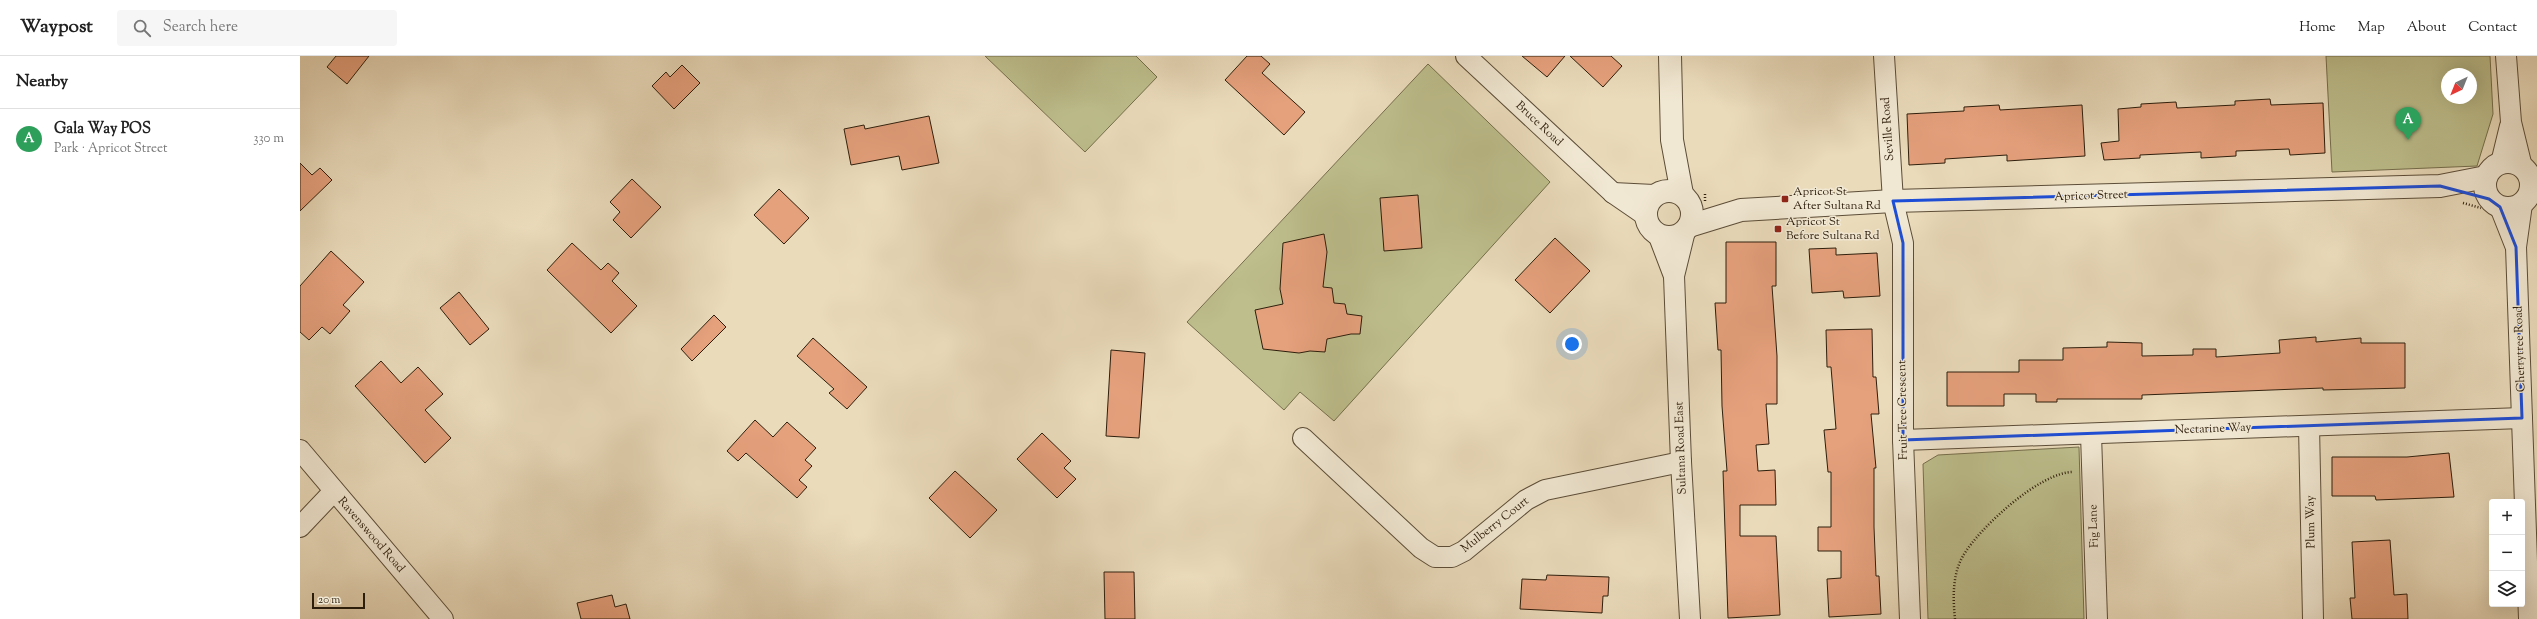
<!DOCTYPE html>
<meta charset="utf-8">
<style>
body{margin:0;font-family:"Sorts Mill Goudy",serif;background:#f6f6f6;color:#222}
.controls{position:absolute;right:12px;bottom:12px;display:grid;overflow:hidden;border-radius:4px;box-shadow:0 4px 16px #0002}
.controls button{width:36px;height:36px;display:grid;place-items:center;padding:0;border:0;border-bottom:1px solid #e0e0e0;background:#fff;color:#222;font:20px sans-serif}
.compass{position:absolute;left:2141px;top:12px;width:36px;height:36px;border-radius:50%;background:#fff;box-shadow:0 4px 16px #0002;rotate:223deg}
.scale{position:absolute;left:12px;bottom:10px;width:53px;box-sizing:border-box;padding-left:4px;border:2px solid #2d1e0c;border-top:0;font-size:11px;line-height:14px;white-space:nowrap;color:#2d1e0c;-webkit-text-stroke:3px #f1e8d3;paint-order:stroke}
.you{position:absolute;left:1272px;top:288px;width:14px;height:14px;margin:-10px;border:3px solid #fff;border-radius:50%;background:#1a73e8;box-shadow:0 0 0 6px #1a73e833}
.badge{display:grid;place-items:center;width:26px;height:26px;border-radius:50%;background:#8f2418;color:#fff;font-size:13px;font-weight:700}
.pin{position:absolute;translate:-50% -33px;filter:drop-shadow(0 1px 2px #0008)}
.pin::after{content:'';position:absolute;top:21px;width:14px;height:12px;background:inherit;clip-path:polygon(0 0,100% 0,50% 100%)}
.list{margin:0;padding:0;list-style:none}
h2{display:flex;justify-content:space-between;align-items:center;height:52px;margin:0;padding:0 16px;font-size:17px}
h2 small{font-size:13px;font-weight:400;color:#767676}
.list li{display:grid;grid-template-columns:26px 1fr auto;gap:12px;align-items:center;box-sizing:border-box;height:60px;padding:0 16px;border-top:1px solid #e0e0e0}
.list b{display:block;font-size:15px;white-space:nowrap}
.list p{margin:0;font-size:13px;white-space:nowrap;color:#767676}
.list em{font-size:13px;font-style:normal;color:#767676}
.icon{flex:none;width:22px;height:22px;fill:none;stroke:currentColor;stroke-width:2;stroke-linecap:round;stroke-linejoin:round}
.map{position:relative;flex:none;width:2237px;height:563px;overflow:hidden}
header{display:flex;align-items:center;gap:24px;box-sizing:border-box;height:56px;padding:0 20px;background:#fff;border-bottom:1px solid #e0e0e0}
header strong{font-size:19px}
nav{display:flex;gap:22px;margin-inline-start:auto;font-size:14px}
.search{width:280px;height:36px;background:#f6f6f6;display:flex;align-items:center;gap:10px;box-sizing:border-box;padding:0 14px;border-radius:4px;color:#767676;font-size:15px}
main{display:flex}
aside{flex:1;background:#fff}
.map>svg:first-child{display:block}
.green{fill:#bdbe8c;stroke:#756e4c;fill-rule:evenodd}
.building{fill:#e5a07c;stroke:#2d1e0c}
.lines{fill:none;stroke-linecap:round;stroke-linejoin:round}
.minor-casing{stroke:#5c4d38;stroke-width:22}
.tertiary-casing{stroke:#5c4d38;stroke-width:24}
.path{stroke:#2d1e0c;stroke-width:2.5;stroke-dasharray:1 2;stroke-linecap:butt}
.minor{stroke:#f1e8d3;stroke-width:20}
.tertiary{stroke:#f1e8d3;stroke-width:22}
.marked{fill:none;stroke:#1d4ed8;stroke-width:3;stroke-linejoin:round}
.poi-dot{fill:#8f2418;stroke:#f1e8d3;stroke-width:1.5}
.labels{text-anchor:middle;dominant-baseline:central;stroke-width:3;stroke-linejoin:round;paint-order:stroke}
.street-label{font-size:12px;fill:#2d1e0c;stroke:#f1e8d3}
.poi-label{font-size:12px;fill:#2d1e0c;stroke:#f1e8d3;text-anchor:start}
</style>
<header>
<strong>Waypost</strong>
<div class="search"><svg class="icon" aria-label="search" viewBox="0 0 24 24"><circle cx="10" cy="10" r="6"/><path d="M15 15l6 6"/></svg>Search here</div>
<nav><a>Home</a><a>Map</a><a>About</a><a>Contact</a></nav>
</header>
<main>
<aside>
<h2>Nearby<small></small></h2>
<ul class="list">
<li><span class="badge" style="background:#2e9e5b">A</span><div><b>Gala Way POS</b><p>Park · Apricot Street</p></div><em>330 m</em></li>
</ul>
</aside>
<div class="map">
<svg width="2237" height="563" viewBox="0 0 2237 563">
<rect width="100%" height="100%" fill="#eadbbb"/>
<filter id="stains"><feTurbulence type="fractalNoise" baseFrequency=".005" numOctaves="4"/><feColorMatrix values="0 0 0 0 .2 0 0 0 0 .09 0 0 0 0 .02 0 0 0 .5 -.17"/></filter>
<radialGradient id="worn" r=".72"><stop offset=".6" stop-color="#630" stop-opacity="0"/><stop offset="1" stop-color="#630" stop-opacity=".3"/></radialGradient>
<g class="green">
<path d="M685,0h151l21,21 -72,75z"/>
<path d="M2026,0h164l3,58 -16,52 -145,6zM2147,18h24v24h-24z"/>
<path d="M1128,8l122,118 -216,239 -34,-29 -16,18 -97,-88z"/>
<path d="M1779,391l5,172h-156l-5,-155 15,-9z"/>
</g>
<g class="building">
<path d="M36,0h33l-22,28 -20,-17z"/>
<path d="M947,0h14l9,8 -8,9 43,39 -21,23 -59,-55z"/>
<path d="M1222,0h43l-18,21z"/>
<path d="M1270,0h41l11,10 -19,21z"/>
<path d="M382,9l18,18 -26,26 -22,-23 14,-14 4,5z"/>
<path d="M1970,43l1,6 52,-2 2,50 -35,2 -1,-6 -53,2v5l-35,2v-6l-61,3v3l-36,2 -3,-17 18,-2 -1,-32 23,-2v-3l35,-2 1,6 58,-3v-4z"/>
<path d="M1699,49l1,5 82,-5 3,51 -78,5v-6l-62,4v4l-36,2 -2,-51 57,-3v-4z"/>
<path d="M629,60l10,47 -37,7 -3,-14 -48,9 -7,-36 20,-4 1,4z"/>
<path d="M0,107l12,12 8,-7 12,12 -32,31z"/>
<path d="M332,123l29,28 -30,31 -18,-18 7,-8 -10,-10z"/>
<path d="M479,133l30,29 -25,26 -30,-29z"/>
<path d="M1118,139l4,53 -38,3 -4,-53z"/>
<path d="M1024,178l3,18 -4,35 9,1 2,15 11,1 2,10 15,2 -2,18h-9l-24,5 -2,13 -15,-1 -11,2 -36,-4 -8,-39 28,-6 -3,-15 3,-46z"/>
<path d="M1255,182l35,33 -40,42 -35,-33z"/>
<path d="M1426,186h50v44h-4l5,70v48h-11l3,40 -13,1 2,26 17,-1 1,35h-36v31h36l4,79 -52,3 -5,-147h4l-5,-65 -1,-56h-3l-3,-47h11z"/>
<path d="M272,187l29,27 7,-7 11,10 -7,8 25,25 -26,27 -64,-63z"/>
<path d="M1536,192v7l41,-2 3,43 -36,2 -1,-7 -31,2 -3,-44z"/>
<path d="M31,195l33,31 -21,23 7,6 -20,23 -8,-7 -13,13 -9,-8v-46z"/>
<path d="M159,236l30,37 -19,16 -30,-37z"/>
<path d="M414,259l12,12 -34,34 -11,-12z"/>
<path d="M1572,273l1,48h3l3,37h-8l5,54h-2v59l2,49h3l2,38 -52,3 -2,-38 14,-1v-27h-23v-24h13v-55h-3l-4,-42 12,-1 -5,-62h-4l-1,-37z"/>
<path d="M2016,281v5l45,-4v5h44v45l-82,2v-2l-181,7v4h-85v3h-21v-8h-32v12h-57v-34h72v-12h44v-12l44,-1v-5l35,1v13l51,-1v-6h23v8l64,-4 -1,-13z"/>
<path d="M513,282l54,49 -20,22 -18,-16 5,-4 -37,-33z"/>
<path d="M811,294l34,3 -6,85 -33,-2z"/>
<path d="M81,305l20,22 17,-16 25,27 -18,16 26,28 -26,25 -70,-77z"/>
<path d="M455,364l18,17 14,-15 29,26 -11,12 7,6 -13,14 8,7 -10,11 -51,-45 -8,8 -11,-10z"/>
<path d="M742,377l29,28 -7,7 12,11 -19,19 -40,-39z"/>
<path d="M2149,397l5,44 -78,3 -1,-4h-43v-39h75z"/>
<path d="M655,415l42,39 -27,28 -41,-40z"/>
<path d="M2090,484l4,55 13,-1 1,25h-56l-2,-21h5l-3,-56z"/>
<path d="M804,516h30l1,47h-30z"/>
<path d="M1247,519l62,2 -1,19h-5l-1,17 -82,-4 2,-30 24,1z"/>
<path d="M312,539l3,12 11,-3 4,15h-49l-4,-16z"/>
</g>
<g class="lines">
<g class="minor-casing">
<g id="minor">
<path d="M1166,0l147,137 32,22"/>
<path d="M1584,0l9,145 10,42v197l7,179"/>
<path d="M2206,0l5,66 11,45"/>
<path d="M2201,107l9,-37"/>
<path d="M1313,137l41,2"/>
<path d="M2222,148l-6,43 13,372"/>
<path d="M2200,151l15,38"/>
<path d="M1385,175l-11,45 7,186 9,157"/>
<path d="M1358,178l16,42"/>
<path d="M2009,370l4,193"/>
<path d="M1791,378l6,185"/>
<path d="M1003,382l118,110 14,9h17l12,-6 62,-51 19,-10 136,-28"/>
<path d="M1603,384l619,-22"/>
<path d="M0,394l143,169"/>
<path d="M0,471l34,-36"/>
</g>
</g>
<g class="tertiary-casing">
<g id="tertiary">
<path d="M1370,0l2,84 10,54"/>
<circle cx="2208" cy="129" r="23"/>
<circle cx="1369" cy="158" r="23"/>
<path d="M1389,170l52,-16 152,-9 547,-15 46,-9"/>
</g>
</g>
<g class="path">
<path d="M1405,138v7"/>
<path d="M2163,147l18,5"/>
<path d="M1655,563c-2,-20 -3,-44 8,-63 16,-28 77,-84 110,-84"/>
</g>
<use href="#minor" class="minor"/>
<use href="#tertiary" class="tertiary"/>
</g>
<path class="marked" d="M2140,130l49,13 11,8 16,40 6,171 -619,22v-197l-10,-42z"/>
<g class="poi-dot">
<rect x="1481" y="139" width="8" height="8" rx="2"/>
<rect x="1474" y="169" width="8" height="8" rx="2"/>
</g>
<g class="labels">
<g class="street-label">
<text transform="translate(1239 68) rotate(43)">Bruce Road</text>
<text transform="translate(1588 73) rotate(-94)">Seville Road</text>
<text transform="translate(1791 140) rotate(-2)">Apricot Street</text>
<text transform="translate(2220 293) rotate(-92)">Cherrytree Road</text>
<text transform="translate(1603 354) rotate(-91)">Fruit Tree Crescent</text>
<text transform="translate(1913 373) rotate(-2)">Nectarine Way</text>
<text transform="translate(1381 392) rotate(-92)">Sultana Road East</text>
<text transform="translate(2011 466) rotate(-91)">Plum Way</text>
<text transform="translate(1195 469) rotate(-38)">Mulberry Court</text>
<text transform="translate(1794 470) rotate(-92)">Fig Lane</text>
<text transform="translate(71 479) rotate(49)">Ravenswood Road</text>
</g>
<g class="poi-label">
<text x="1493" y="136">Apricot St<tspan x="1493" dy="14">After Sultana Rd</tspan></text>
<text x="1486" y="166">Apricot St<tspan x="1486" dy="14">Before Sultana Rd</tspan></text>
</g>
</g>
<rect width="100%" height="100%" filter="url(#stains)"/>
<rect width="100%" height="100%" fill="url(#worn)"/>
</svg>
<div class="controls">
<button>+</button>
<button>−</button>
<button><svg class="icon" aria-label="layers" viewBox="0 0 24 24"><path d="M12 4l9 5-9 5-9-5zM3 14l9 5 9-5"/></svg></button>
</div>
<svg class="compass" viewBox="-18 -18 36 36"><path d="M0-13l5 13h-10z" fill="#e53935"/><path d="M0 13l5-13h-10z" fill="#767676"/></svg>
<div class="scale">20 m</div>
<div class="you"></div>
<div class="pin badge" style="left:2108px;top:84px;background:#2e9e5b">A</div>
</div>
</main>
